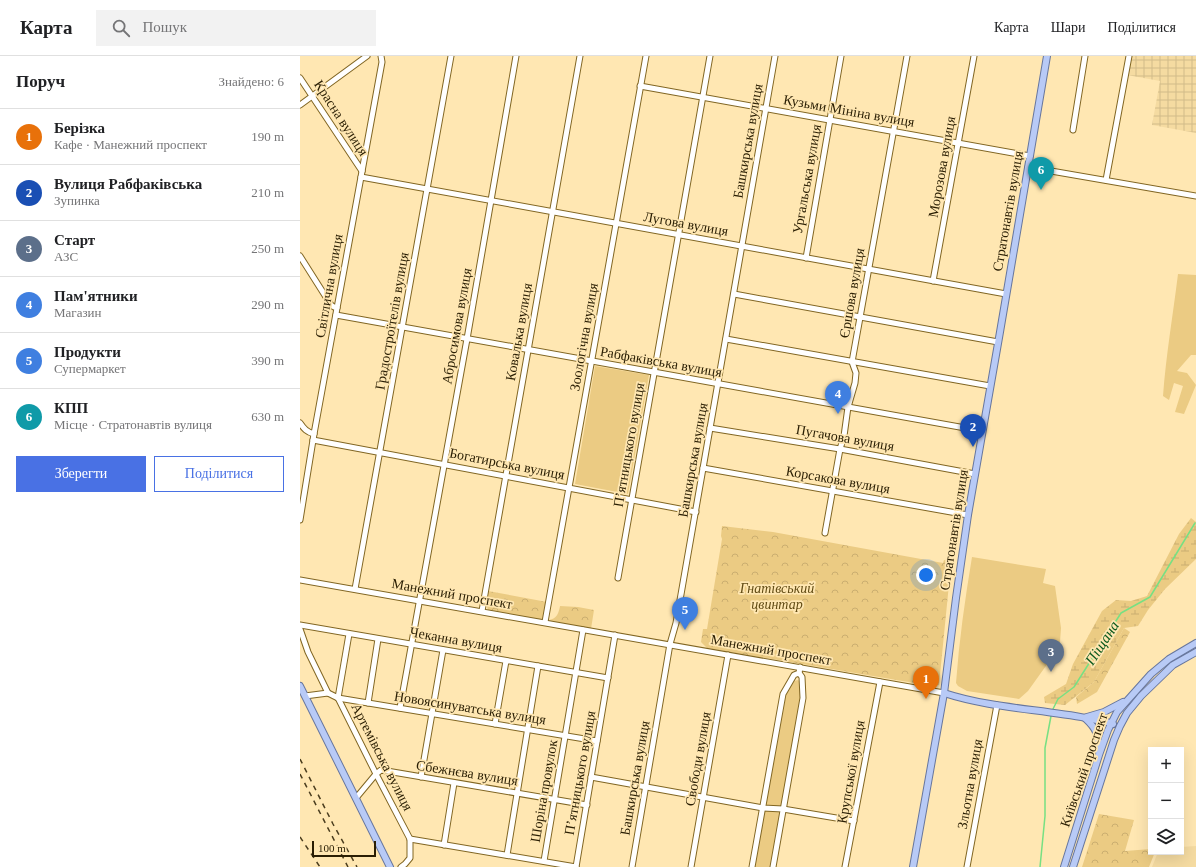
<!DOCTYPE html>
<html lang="uk">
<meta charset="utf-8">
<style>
body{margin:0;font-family:"Times New Roman",serif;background:#f2f2f2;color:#202124}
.controls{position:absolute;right:12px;bottom:12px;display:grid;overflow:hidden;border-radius:0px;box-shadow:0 4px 16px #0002}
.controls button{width:36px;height:36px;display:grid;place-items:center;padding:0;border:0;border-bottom:1px solid #e0e0e0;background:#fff;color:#202124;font:20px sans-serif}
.scale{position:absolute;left:12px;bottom:10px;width:64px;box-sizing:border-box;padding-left:4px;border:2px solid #2a1e03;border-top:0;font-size:11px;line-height:14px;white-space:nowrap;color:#2a1e03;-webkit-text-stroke:3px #ffe7b2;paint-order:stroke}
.you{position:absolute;left:626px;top:519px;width:14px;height:14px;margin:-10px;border:3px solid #fff;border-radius:50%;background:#1a73e8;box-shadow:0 0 0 6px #1a73e833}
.badge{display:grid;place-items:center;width:26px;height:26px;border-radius:50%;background:#4971e4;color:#fff;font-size:13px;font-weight:700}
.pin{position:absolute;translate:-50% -33px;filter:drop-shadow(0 1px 2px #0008)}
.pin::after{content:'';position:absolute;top:21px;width:14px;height:12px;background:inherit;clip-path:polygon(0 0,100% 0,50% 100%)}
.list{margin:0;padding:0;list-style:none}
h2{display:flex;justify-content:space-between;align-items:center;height:52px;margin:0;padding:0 16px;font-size:17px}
h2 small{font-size:13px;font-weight:400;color:#757577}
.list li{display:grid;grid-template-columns:26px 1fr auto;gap:12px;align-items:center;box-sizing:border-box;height:56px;padding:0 16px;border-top:1px solid #e0e0e0}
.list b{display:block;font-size:15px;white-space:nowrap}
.list p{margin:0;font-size:13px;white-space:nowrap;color:#757577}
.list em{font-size:13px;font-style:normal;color:#757577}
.actions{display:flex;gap:8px;padding:12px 16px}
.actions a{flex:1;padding:9px 0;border:1px solid #4971e4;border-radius:0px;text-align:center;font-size:14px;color:#4971e4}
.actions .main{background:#4971e4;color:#fff}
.icon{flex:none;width:22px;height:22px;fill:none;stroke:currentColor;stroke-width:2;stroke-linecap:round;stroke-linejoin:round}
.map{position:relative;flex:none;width:896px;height:811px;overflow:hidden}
header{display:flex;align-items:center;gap:24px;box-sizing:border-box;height:56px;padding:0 20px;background:#fff;border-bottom:1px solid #e0e0e0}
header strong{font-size:19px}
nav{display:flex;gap:22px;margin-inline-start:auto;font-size:14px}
.search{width:280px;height:36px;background:#f2f2f2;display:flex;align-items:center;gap:10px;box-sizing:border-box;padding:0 14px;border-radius:0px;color:#757577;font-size:15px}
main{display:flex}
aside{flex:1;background:#fff}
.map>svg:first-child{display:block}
.built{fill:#f5dba1}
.industrial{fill:url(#industrial-grid)}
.green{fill:#ebcb83}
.forest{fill:url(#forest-crowns)}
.wetland{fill:url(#wetland-marsh)}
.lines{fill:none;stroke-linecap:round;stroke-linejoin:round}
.stream{stroke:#77e083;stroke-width:1.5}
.minor-casing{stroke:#816623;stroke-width:7}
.major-casing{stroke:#67769d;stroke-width:8}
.minor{stroke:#fff;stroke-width:5}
.major{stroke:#b8caf6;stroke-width:6}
.rail{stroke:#4b3d1e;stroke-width:1.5;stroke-dasharray:5 5;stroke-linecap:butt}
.labels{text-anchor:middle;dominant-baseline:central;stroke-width:3.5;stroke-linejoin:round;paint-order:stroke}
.street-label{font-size:14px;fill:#2a1e03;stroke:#ffe7b2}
.park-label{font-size:14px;font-style:italic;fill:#624c15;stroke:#ffe7b2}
.water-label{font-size:15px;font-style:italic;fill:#0e5a1f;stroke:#ffe7b2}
</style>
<header>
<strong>Карта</strong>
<div class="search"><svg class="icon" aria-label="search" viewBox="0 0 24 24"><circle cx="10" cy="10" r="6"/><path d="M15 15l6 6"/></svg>Пошук</div>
<nav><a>Карта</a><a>Шари</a><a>Поділитися</a></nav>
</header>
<main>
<aside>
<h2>Поруч<small>Знайдено: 6</small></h2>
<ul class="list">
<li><span class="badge" style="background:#e8710a">1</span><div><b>Берізка</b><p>Кафе · Манежний проспект</p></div><em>190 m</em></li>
<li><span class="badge" style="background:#1a4fb4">2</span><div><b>Вулиця Рабфаківська</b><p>Зупинка</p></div><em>210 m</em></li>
<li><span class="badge" style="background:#5c6f8a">3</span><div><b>Старт</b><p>АЗС</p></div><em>250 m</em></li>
<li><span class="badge" style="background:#3f7fe0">4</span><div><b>Пам'ятники</b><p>Магазин</p></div><em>290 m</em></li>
<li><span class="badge" style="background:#3f7fe0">5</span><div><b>Продукти</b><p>Супермаркет</p></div><em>390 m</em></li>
<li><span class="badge" style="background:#0f9aa8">6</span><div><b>КПП</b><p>Місце · Стратонавтів вулиця</p></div><em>630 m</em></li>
</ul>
<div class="actions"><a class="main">Зберегти</a><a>Поділитися</a></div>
</aside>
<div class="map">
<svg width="896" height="811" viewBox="0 0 896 811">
<defs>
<pattern id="industrial-grid" width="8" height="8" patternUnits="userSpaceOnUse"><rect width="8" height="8" fill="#f5dba1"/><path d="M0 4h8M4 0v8" fill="none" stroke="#d2bc89"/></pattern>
<pattern id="forest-crowns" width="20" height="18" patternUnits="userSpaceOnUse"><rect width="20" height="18" fill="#ebcb83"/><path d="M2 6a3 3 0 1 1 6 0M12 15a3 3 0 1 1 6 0" fill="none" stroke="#caae70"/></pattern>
<pattern id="wetland-marsh" width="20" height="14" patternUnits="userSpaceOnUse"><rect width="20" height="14" fill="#ebcb83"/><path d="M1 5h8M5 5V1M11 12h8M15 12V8" fill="none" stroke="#caae70"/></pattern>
</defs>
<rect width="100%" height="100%" fill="#ffe7b2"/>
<path class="built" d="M896,790v21h-44l6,-15h23v-5z"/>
<path class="industrial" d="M831,0h65v77l-44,-8 8,-44 -33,-6z"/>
<g class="green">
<path d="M878,218l18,1v80h-5l-14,16 10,2 9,12 -12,29 -9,-2 8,-26 -9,-3 -5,17 -6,-4c3,-41 10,-81 15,-122z"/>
<path d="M295,310l54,9 -21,119 -53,-10z"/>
<path d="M672,501l74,12 -3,14 12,3 6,42 -1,14 -7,14 -25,35 -9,8 -52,-8 -9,-5 -2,-3c3,-42 9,-84 16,-126z"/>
<path d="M498,624l2,2 1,16 -30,169h-16l31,-172 8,-14z"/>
</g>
<g class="forest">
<path d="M422,470l51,6 170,31 1,-3 7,1 -1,13 -11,111 -7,1 -225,-38 -6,-6 2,-13h4l15,-90 -1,-3z"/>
<path d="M188,535l59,11 -3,16 -4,2 -52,-10 -2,-7z"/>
<path d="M260,550l18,1 16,3 -3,19 -42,-8v-1c8,-1 10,-8 11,-14z"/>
<path d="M824,572l6,4 -33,60 -20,12 -1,-7 18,-15z"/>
<path d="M799,758l35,6 -9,31 26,-2v3h4l-6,15h-67z"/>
</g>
<path class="wetland" d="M891,462l5,4v37l-31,30 -17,21 -10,16 -14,2 -30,54 -29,23 -20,-2 -1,-6 22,-13 7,-20 29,-53 14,-11 15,1 16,-5 32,-62z"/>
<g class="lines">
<g class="stream">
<path d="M753,653l5,-10 16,-12 47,-74 29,-16 45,-74"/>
<path d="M740,811l5,-51v-68l6,-32"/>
</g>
<g class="minor-casing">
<g id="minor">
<path d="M0,22l62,93"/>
<path d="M340,30l390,70"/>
<path d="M0,49l67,-49"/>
<path d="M773,74l12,-74"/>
<path d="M728,111l168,29"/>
<path d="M61,121l645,117"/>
<path d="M806,124l23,-124"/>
<path d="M0,200l31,49 3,2 3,1"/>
<path d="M506,202l35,-202"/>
<path d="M633,225l41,-225"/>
<path d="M434,238l264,48"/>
<path d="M36,259l646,116"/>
<path d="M426,283l264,47"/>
<path d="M0,367c4,6 7,9 14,11"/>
<path d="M410,372l130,21 135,25"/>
<path d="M13,384l383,72"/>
<path d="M403,412l265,47"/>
<path d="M0,464l14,-86 68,-372 -1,-6"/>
<path d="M525,477l15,-84 4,-13 4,-29 7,-24 1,-10 -4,-11 55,-306"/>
<path d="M318,522l92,-522"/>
<path d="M0,524l644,113"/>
<path d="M55,533l96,-533"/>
<path d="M182,555l98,-555"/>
<path d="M245,566l101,-566"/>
<path d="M0,569l308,53"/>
<path d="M0,573l8,23 20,41 10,5 259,43"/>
<path d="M5,640l23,-3"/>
<path d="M38,642l38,76 34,65v19l-5,6 -4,3"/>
<path d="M38,642l11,-64"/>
<path d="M68,647l10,-64"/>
<path d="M100,652l67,-369 49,-283"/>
<path d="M195,668l11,-63"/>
<path d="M121,721l22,-127"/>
<path d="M291,721l172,31 20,1 71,12"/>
<path d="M56,742l20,-24 5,-4 206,35"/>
<path d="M110,783l166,28"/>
<path d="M144,789l10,-62"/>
<path d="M207,799l31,-189"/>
<path d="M244,805l39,-231"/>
<path d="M276,811l39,-232"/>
<path d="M332,811l38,-223 6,-21 99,-567"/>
<path d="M391,811l37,-212"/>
<path d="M452,811l31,-173 11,-19 5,-2 1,-6"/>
<path d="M473,811l30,-169 -1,-21 -3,-4"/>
<path d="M545,811l35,-185"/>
<path d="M667,811l30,-162"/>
</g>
</g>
<g class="major-casing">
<g id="major">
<path d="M0,630l90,181"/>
<path d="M644,637c46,15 95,16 142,25 9,2 19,3 27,6"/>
<path d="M787,661l17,-5 19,-10"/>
<path d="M785,662c13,12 13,17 14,34"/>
<path d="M613,811l31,-174 12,-95 12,-83 32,-183 47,-276"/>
<path d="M764,811l35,-112 9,-25 9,-18 34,-38 18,-15 27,-16"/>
<path d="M773,811l41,-127 6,-14 7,-13 14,-17 32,-31 23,-13"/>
</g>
</g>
<use href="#minor" class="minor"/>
<use href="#major" class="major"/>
<g class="rail">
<path d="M0,703l33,65 24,43"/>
<path d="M0,718l48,93"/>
<path d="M0,781l20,30"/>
</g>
</g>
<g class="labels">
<g class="street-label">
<text transform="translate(549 55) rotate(10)">Кузьми Мініна вулиця</text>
<text transform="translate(41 62) rotate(57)">Красна вулиця</text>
<text transform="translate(448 85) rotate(-80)">Башкирська вулиця</text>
<text transform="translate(642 111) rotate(-80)">Морозова вулиця</text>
<text transform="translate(507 123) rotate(-80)">Ургальська вулиця</text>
<text transform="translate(708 155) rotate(-80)">Стратонавтів вулиця</text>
<text transform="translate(386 168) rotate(10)">Лугова вулиця</text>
<text transform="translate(29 230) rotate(-80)">Світлична вулиця</text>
<text transform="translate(552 237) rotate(-80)">Єршова вулиця</text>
<text transform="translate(92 265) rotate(-80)">Градостроїтелiв вулиця</text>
<text transform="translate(157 270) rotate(-80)">Абросимова вулиця</text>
<text transform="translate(219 276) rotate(-80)">Ковалька вулиця</text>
<text transform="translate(284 281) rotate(-80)">Зоологічна вулиця</text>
<text transform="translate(361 306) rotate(10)">Рабфаківська вулиця</text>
<text transform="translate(545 382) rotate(10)">Пугачова вулиця</text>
<text transform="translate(329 389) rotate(-80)">П’ятницького вулиця</text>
<text transform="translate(393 404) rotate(-80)">Башкирська вулиця</text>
<text transform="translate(207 408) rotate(11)">Богатирська вулиця</text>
<text transform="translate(538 424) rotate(10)">Корсакова вулиця</text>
<text transform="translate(654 474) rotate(-81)">Стратонавтів вулиця</text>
<text transform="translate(152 538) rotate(10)">Манежний проспект</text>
<text transform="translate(156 584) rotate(10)">Чеканна вулиця</text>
<text transform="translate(471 594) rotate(10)">Манежний проспект</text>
<text transform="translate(170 652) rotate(9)">Новоясинуватська вулиця</text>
<text transform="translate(82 701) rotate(63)">Артемівська вулиця</text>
<text transform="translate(398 703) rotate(-80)">Свободи вулиця</text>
<text transform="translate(784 714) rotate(-71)">Київський проспект</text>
<text transform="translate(551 716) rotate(-80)">Крупської вулиця</text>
<text transform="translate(167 717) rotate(9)">Сбежнєва вулиця</text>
<text transform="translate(280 717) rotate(-80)">П’ятницького вулиця</text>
<text transform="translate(335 722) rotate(-80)">Башкирська вулиця</text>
<text transform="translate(670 728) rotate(-80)">Зльотна вулиця</text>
<text transform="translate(244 735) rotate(-80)">Шоріна провулок</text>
</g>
<g class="park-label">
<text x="477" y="532">Гнатівський<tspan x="477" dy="16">цвинтар</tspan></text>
</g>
<g class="water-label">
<text transform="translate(802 587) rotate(-57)">Піщана</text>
</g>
</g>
</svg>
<div class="controls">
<button>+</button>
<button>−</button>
<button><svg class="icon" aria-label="layers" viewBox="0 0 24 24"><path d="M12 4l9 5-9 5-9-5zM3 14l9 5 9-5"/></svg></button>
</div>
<div class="scale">100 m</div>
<div class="you"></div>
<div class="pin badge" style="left:626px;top:643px;background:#e8710a">1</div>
<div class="pin badge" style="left:673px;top:391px;background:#1a4fb4">2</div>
<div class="pin badge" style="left:751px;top:616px;background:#5c6f8a">3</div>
<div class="pin badge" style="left:538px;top:358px;background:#3f7fe0">4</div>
<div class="pin badge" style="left:385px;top:574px;background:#3f7fe0">5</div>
<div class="pin badge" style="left:741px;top:134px;background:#0f9aa8">6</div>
</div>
</main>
